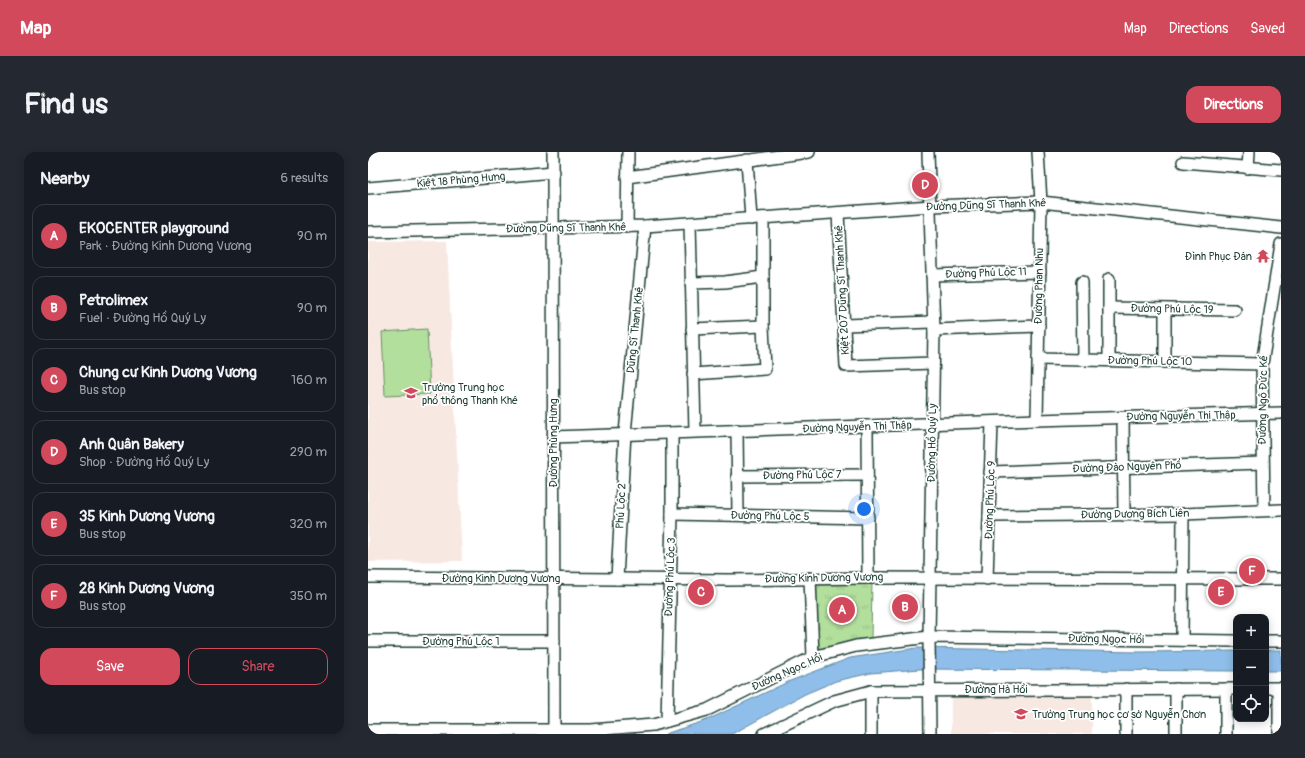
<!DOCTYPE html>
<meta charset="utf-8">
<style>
body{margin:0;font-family:Pangolin,sans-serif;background:#242831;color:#f1f3f6}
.controls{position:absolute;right:12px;bottom:12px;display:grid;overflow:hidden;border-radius:8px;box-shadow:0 2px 10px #0003}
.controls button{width:36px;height:36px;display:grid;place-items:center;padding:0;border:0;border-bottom:1px solid #363941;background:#171b24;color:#f1f3f6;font:20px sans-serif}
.you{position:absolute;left:496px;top:357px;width:14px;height:14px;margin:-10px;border:3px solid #fff;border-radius:50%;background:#1a73e8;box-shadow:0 0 0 6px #1a73e833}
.badge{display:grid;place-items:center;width:26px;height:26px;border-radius:50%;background:#d1495b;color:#fff;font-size:13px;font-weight:700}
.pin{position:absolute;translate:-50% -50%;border:2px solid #fff;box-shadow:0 1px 4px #0006}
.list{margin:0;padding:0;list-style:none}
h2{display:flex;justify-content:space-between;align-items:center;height:52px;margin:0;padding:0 16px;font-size:17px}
h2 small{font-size:13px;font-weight:400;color:#9ea1a6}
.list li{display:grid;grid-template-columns:26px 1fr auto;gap:12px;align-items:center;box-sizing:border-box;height:64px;margin:0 8px 8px;padding:0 8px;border:1px solid #363941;border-radius:12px}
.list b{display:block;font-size:15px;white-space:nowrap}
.list p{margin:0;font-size:13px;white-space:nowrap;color:#9ea1a6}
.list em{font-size:13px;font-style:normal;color:#9ea1a6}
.actions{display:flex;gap:8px;padding:12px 16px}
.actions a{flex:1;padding:9px 0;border:1px solid #d1495b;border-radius:12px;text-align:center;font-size:14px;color:#d1495b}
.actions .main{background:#d1495b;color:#fff}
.icon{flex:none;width:22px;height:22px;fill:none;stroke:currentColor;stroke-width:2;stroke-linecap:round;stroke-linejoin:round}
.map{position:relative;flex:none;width:913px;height:582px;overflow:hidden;border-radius:12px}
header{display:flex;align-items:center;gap:24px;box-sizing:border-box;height:56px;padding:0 20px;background:#d1495b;color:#fff}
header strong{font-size:19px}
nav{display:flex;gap:22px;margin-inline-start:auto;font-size:14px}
.intro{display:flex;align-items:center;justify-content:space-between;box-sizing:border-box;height:96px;padding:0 24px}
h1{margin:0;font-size:28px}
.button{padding:10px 18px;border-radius:12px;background:#d1495b;color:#fff;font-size:14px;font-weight:700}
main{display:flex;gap:24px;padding:0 24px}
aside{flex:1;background:#171b24;border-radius:12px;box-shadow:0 2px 10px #0003}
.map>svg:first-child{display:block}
.built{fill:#f8e8e2}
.green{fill:#b3df9d;stroke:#698e68}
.park{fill:url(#park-tufts);stroke:#698e68}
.water{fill:#8fbeea;stroke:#628aa1}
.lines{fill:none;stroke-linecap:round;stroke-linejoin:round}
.minor-casing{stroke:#1f3d34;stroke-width:14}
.minor{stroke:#fff;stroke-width:11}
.labels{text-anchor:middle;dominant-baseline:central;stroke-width:3.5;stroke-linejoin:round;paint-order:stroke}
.street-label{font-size:11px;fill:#1f3d34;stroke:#fff}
.poi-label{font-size:11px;fill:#1f3d34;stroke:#fff;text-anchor:start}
</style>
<header>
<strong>Map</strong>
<nav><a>Map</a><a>Directions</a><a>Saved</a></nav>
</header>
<div class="intro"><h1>Find us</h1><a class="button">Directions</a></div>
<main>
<aside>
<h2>Nearby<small>6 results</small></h2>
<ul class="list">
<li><span class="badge">A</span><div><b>EKOCENTER playground</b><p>Park · Đường Kinh Dương Vương</p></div><em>90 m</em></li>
<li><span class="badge">B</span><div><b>Petrolimex</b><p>Fuel · Đường Hồ Quý Ly</p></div><em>90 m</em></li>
<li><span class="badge">C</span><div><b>Chung cư Kinh Dương Vương</b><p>Bus stop</p></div><em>160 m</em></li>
<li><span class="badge">D</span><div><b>Anh Quân Bakery</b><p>Shop · Đường Hồ Quý Ly</p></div><em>290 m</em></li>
<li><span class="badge">E</span><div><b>35 Kinh Dương Vương</b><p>Bus stop</p></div><em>320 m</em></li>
<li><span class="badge">F</span><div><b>28 Kinh Dương Vương</b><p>Bus stop</p></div><em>350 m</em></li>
</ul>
<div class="actions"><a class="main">Save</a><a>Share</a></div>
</aside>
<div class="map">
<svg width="913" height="582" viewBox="0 0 913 582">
<defs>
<pattern id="park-tufts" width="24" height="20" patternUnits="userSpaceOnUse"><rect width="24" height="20" fill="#b3df9d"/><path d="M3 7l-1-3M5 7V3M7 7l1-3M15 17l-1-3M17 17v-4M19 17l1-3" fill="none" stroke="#9ac088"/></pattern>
</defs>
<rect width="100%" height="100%" fill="#fff"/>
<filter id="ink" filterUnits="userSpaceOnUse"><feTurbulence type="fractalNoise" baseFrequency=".025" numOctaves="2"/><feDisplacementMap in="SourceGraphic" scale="8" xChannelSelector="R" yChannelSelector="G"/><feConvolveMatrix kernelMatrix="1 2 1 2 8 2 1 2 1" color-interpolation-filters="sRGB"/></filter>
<g filter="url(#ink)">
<g class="built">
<path d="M79,89l15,320 -94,1v-320z"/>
<path d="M724,542v40h-141v-39z"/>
</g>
<path class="green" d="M59,177l3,65 -45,2 -3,-64z"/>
<path class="park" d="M442,426l62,3 -1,59 -58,17z"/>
<g class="water">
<path d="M548,496l223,4 97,-1v20l-316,-2 -49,4 -35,8 -31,13 -73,40h-67l42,-14 83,-39 60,-23z"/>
<rect x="898" y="498" width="15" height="21"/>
</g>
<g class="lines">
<g class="minor-casing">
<g id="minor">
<path d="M185,0l1,582"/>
<path d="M560,0l6,178 -5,307 1,97"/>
<path d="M379,8l4,59"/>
<path d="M815,10l98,8"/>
<path d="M880,16l1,-16"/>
<path d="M259,25l182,-25"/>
<path d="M0,36l186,-16"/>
<path d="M470,61l8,153 87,-3"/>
<path d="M322,71l5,208"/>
<path d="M259,75l1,-75"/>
<path d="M0,80l277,-6 286,-20 110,-4 240,26"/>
<path d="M564,123l108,-3"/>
<path d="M741,127v81"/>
<path d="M714,130l1,78"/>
<path d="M323,131l34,-1 38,-5"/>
<path d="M741,156l126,2"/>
<path d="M797,157v53"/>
<path d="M476,173l89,-3"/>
<path d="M324,177l71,-3"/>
<path d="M566,178l105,-4"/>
<path d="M670,207l224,5"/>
<path d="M325,222l72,-5 -2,-43v-108"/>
<path d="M755,265l1,98"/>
<path d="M669,268l4,-218 -3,-50"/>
<path d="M499,275l1,151"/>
<path d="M369,278l1,85"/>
<path d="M185,285l484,-17 244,-7"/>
<path d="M622,320l273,-9"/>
<path d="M369,324l130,-1"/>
<path d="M896,358l-2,-146 19,-120"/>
<path d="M304,362l196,4"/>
<path d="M621,364l194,-2 98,-4"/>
<path d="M0,425l361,3 139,-2 413,1"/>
<path d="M442,426l3,79"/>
<path d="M249,427l8,-146 20,-207"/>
<path d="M619,427l5,-157"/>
<path d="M814,488l1,-126"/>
<path d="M0,489h186"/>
<path d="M898,489h15"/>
<path d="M898,536h15"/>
<path d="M858,537v45"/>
<path d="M299,569l5,-207v-81"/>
<path d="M0,578h223l62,-5 54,-15 106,-53 43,-11 73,-9 307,4"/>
<path d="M396,582l70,-33 37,-10 365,-2"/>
<path d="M503,582v-43"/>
<path d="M758,582v-45"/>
<path d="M808,582v-45"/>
<path d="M911,582v-46"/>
</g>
</g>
<use href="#minor" class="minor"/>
</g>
</g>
<defs>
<g id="temple-bare" transform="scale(1.08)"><path d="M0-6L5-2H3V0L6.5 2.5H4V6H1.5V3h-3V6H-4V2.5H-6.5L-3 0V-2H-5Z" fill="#d1495b" stroke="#fff" stroke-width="2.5" paint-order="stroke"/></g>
<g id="school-bare" transform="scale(1.08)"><path d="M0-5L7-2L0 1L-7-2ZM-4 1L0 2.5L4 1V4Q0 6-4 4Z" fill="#d1495b" stroke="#fff" stroke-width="2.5" paint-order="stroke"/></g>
</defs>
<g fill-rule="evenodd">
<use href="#temple-bare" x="895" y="104"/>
<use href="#school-bare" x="43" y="241"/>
<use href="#school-bare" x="653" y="562"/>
</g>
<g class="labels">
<g class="street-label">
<text transform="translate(93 28) rotate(-5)">Kiệt 18 Phùng Hưng</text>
<text transform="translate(618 53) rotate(-2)">Đường Dũng Sĩ Thanh Khê</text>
<text transform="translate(198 76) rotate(-1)">Đường Dũng Sĩ Thanh Khê</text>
<text transform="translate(618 121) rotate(-2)">Đường Phú Lộc 11</text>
<text transform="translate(671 134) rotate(-89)">Đường Phan Nhu</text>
<text transform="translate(474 138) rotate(-93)">Kiệt 207 Dũng Sĩ Thanh Khê</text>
<text transform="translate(804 157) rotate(1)">Đường Phú Lộc 19</text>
<text transform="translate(267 178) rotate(-84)">Dũng Sĩ Thanh Khê</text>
<text transform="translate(782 209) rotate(1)">Đường Phú Lộc 10</text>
<text transform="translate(895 248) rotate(-89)">Đường Ngô Đức Kế</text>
<text transform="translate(813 264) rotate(-1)">Đường Nguyễn Thị Thập</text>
<text transform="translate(489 275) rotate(-2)">Đường Nguyễn Thị Thập</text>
<text transform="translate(185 291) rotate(-90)">Đường Phùng Hưng</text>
<text transform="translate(564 291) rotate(-89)">Đường Hồ Quý Ly</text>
<text transform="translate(759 315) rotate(-2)">Đường Đào Nguyên Phổ</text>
<text transform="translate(434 323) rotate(-1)">Đường Phú Lộc 7</text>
<text transform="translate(622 348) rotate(-88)">Đường Phú Lộc 9</text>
<text transform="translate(253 354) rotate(-87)">Phú Lộc 2</text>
<text transform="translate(767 362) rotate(-1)">Đường Dương Bích Liên</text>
<text transform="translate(402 364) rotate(1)">Đường Phú Lộc 5</text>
<text transform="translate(302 425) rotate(-88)">Đường Phú Lộc 3</text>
<text x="133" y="426">Đường Kinh Dương Vương</text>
<text transform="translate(456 426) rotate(-1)">Đường Kinh Dương Vương</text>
<text transform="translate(738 487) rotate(1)">Đường Ngọc Hồi</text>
<text x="93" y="489">Đường Phú Lộc 1</text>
<text transform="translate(419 520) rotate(-24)">Đường Ngọc Hồi</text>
<text x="628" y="537">Đường Hà Hồi</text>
</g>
<g class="poi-label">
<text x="884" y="104" text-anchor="end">Đình Phục Đán</text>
<text x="54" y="235">Trường Trung học<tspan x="54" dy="13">phổ thông Thanh Khê</tspan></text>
<text x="664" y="562">Trường Trung học cơ sở Nguyễn Chơn</text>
</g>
</g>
</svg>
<div class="controls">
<button>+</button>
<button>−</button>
<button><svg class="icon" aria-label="locate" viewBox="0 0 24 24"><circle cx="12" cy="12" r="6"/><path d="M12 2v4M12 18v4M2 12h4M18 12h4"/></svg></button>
</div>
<div class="you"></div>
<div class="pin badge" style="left:474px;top:458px">A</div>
<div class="pin badge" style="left:537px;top:455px">B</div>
<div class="pin badge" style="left:333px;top:440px">C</div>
<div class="pin badge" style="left:557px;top:33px">D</div>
<div class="pin badge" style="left:853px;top:440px">E</div>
<div class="pin badge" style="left:884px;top:419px">F</div>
</div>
</main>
